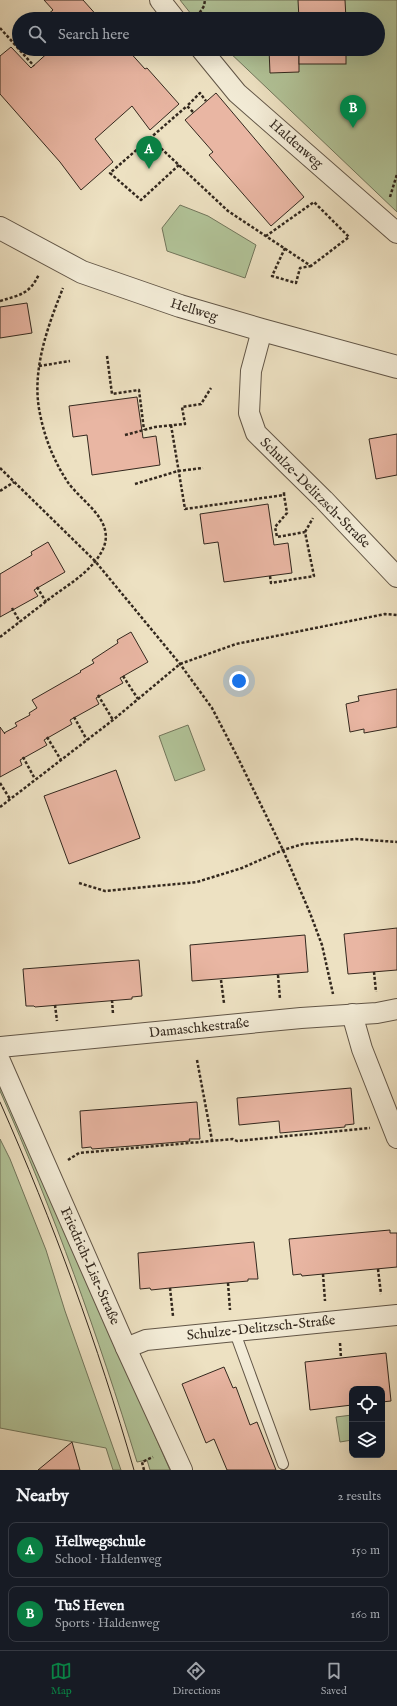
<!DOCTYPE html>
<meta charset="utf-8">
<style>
body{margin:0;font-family:"IM FELL English",serif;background:#20242c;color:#f1f3f6}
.controls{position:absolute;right:12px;bottom:12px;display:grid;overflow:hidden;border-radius:8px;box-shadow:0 4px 16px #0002}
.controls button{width:36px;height:36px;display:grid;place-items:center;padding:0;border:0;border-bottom:1px solid #363941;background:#171b24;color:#f1f3f6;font:20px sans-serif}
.you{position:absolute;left:239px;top:681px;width:14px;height:14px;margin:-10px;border:3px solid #fff;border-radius:50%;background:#1a73e8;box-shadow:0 0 0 6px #1a73e833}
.badge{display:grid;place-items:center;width:26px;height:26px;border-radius:50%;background:#0b8043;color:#fff;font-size:13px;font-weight:700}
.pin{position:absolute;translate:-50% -33px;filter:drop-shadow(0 1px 2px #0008)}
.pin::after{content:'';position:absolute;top:21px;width:14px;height:12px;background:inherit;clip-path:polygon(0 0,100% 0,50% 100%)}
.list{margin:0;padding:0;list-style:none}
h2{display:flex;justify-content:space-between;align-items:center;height:52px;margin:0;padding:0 16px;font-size:17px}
h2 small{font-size:13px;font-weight:400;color:#9ea1a6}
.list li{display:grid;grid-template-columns:26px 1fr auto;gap:12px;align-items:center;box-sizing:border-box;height:56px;margin:0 8px 8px;padding:0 8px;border:1px solid #363941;border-radius:8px}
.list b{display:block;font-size:15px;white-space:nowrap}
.list p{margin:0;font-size:13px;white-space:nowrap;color:#9ea1a6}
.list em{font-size:13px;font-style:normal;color:#9ea1a6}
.icon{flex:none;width:22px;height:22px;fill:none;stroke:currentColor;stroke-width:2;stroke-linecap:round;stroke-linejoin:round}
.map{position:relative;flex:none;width:397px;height:1470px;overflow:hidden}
.search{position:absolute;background:#171b24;box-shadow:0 4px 16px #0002;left:12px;right:12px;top:12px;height:44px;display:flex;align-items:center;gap:10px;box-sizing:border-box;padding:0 14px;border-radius:22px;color:#9ea1a6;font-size:15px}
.sheet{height:180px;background:#171b24}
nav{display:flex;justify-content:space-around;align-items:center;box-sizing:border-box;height:56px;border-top:1px solid #363941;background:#171b24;font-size:11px;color:#9ea1a6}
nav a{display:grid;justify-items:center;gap:2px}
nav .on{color:#0b8043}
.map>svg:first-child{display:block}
.green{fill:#b2c499;stroke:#72765c}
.building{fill:#e9b6a3;stroke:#33281e}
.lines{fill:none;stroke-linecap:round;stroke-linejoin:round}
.service-casing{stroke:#625647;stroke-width:12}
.minor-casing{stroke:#625647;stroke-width:22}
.tertiary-casing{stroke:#625647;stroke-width:24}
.path{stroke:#33281e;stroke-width:2.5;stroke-dasharray:3 2;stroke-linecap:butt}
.service{stroke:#f3ecd7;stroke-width:10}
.minor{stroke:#f3ecd7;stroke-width:20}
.tertiary{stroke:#f3ecd7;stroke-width:22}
.tram{stroke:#33281e;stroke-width:1}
.labels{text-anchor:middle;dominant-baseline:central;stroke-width:3.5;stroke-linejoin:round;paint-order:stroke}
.street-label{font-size:14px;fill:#33281e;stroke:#f3ecd7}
</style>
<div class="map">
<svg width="397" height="1470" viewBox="0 0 397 1470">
<rect width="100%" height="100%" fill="#ede1c2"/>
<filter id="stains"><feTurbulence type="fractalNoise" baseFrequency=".005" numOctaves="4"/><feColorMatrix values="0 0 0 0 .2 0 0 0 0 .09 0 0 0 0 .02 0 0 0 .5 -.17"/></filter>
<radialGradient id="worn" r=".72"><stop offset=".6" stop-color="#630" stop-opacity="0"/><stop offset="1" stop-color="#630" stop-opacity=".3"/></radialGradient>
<g class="green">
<path d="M180,0h217v212l-171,-163h152v-30h-183z"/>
<path d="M180,205l28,11 48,29 -11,33 -78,-27 -5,-23z"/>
<path d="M188,725l17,45 -30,11 -16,-45z"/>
<path d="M0,1082l170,388h-20l-3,-10 -10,2c-39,-126 -83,-250 -137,-371z"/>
<path d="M0,1139l10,20 36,91 19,61 56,159h-8l-7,-22 -106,-20z"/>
<path d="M352,1415v25l-12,2 -4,-25z"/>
</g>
<g class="building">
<path d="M44,0h39l17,19h-50l-3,-4 6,-5z"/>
<path d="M298,0h47l1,19h-47z"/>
<path d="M11,47l20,21 21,-19h75l18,20 2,-1 32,36 -29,26 -18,-24 -37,33 18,23 -32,28 -21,-28 -60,-68v-38z"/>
<path d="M269,49h30v23l-29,1z"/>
<rect x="299" y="49" width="47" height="15"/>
<path d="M216,93l88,104 -33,29 -62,-71 4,-3 -28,-32z"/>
<path d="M27,303l5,30 -32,5v-31z"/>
<path d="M137,397l6,41 13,-2 4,29 -68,10 -5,-40 -14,2 -4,-31z"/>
<path d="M397,434v41l-21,4 -7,-40z"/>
<path d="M268,504l6,41 14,-2 4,30 -68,9 -6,-40 -14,2 -4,-30z"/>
<path d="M48,542l17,30 -31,18 4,6 -38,21v-43l32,-19 -1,-3z"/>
<path d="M131,632l17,30 -28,16 3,5 -27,15 3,6 -29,16 2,4 -28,16 3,5 -27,15 2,5 -22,12v-50l5,7 -1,-1 13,-7 -2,-3 15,-8 -1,-2 8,-5 -5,-8 49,-28 -1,-1 14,-8 -2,-3 26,-17 -1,-3z"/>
<path d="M397,689v38l-33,6v-4l-14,3 -4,-28 13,-3 -1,-5z"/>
<path d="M116,770l24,68 -71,26 -25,-68z"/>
<path d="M397,928v42l-49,4 -4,-40z"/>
<path d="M305,935l3,37 -116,9 -2,-36z"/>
<path d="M139,960l3,36 -10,1v2l-97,8 -1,-1h-8l-3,-37z"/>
<path d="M351,1088l3,36 -9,1v2l-65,6 -1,-12 -40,4 -2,-27z"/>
<path d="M197,1102l3,37h-11l1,2 -58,5 -40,3 -1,-2 -9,1 -2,-37z"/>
<path d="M390,1230v3h7v34l-95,9 -1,-2 -8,1 -4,-36z"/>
<path d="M254,1242l4,37h-10v2l-78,7 -19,2 -1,-2 -10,1 -2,-36z"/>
<path d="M386,1353l5,48 -9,1v-13h-30v16l-42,5 -5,-48z"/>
<path d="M224,1367l9,21 3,-1 14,38 7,-3 19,48h-49l-13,-31 -8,4 -24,-59z"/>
<path d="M72,1442l8,28h-42z"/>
</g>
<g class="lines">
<g class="service-casing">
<path id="service" d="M234,1330l49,134"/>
</g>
<g class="minor-casing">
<g id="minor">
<path d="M160,0l15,19"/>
<path d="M201,49l36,44 160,140"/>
<path d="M262,330l-11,41 -2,42 7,20 68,67 73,77"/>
<path d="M352,1014l10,35 35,89"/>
<path d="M0,1047l301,-29 76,-5 20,-4"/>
<path d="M0,1061l126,287 56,122"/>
<path d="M126,1348l20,-8 251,-25"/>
</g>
</g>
<g class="tertiary-casing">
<path id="tertiary" d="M0,228l82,44 98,34 82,24 135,37"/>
</g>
<g class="path">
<path d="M197,17l7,-11 1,-6"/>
<path d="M0,28l34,38"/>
<path d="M193,112l-6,-6 13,-13 6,8"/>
<path d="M150,138l78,73 83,55 38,-29 -35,-35 -48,34"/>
<path d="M179,165l-38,35 -31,-27 77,-67"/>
<path d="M390,197l7,-23"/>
<path d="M285,248l-13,28 24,7 4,-15 11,-2"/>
<path d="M0,301c20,-6 30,-7 39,-27"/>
<path d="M107,356l5,38 27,-4 5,40"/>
<path d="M39,366l31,-5"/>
<path d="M171,425l14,84 99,-14v-3"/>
<path d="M125,435l30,-8 30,-3 -3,-17 19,-3 10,-16"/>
<path d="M0,468l95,93 85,103 32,44 25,48 46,94 27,63 12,32 11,49"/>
<path d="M135,484l43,-13 25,-3"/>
<path d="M0,491l14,-9"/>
<path d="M305,532l8,-14"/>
<path d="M270,576l1,7 43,-7 -9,-44 -28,5 -2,-10 12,-14 -3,-18"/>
<path d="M37,587l9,15"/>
<path d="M12,608l8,14"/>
<path d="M0,637c17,-13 35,-27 53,-41 18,-13 40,-26 50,-47 13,-29 -22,-47 -36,-68 -13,-20 -22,-42 -27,-67 -9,-42 7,-86 23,-126"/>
<path d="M123,676l15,23"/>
<path d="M98,695l15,25"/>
<path d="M74,717l13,23"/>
<path d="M47,737l14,23"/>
<path d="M23,757l12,22"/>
<path d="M0,783l10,16"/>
<path d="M0,807l113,-87 67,-56 56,-20 149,-30 12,1"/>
<path d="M79,883l26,8 92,-9 45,-14 41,-18 20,-6 53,-5 41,3"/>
<path d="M374,972l2,20"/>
<path d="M278,975l2,24"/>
<path d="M221,980l3,23"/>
<path d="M112,1000l1,14"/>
<path d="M55,1005l2,16"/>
<path d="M197,1060l15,80"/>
<path d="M68,1160l11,-7 154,-14 4,2 133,-13"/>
<path d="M378,1269l3,25"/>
<path d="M323,1274l2,27"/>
<path d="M228,1283l2,27"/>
<path d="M170,1288l3,28"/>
<path d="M340,1343l1,15"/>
<path d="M144,1470l-2,-8 11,-5"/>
</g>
<use href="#service" class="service"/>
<use href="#minor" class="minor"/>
<use href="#tertiary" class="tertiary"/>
<path class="tram" d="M0,1102c53,120 98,243 134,368"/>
</g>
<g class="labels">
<g class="street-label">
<text transform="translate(296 144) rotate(41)">Haldenweg</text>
<text transform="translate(194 310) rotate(17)">Hellweg</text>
<text transform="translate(315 493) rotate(45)">Schulze-Delitzsch-Straße</text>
<text transform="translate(199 1028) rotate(-6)">Damaschkestraße</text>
<text transform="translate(90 1266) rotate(66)">Friedrich-List-Straße</text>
<text transform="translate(261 1328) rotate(-6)">Schulze-Delitzsch-Straße</text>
</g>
</g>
<rect width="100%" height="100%" filter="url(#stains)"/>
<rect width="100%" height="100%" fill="url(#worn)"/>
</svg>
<div class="controls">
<button><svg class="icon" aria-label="locate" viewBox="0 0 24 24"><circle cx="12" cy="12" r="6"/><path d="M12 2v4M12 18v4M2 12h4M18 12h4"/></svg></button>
<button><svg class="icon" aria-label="layers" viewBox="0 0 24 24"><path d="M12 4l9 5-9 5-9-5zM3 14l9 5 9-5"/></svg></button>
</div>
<div class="you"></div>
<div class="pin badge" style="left:149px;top:169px">A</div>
<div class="pin badge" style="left:353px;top:128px">B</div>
<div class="search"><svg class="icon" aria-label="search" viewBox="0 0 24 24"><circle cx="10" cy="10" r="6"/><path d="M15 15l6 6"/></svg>Search here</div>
</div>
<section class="sheet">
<h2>Nearby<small>2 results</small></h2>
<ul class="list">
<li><span class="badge">A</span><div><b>Hellwegschule</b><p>School · Haldenweg</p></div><em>150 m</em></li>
<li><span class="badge">B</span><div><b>TuS Heven</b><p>Sports · Haldenweg</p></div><em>160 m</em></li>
</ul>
</section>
<nav>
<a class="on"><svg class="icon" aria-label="map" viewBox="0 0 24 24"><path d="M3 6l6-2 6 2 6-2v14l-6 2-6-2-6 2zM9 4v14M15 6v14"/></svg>Map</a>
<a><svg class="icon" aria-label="directions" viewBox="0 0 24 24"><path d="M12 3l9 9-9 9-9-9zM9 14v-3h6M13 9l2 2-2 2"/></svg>Directions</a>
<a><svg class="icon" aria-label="saved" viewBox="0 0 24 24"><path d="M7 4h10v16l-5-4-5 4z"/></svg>Saved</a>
</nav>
